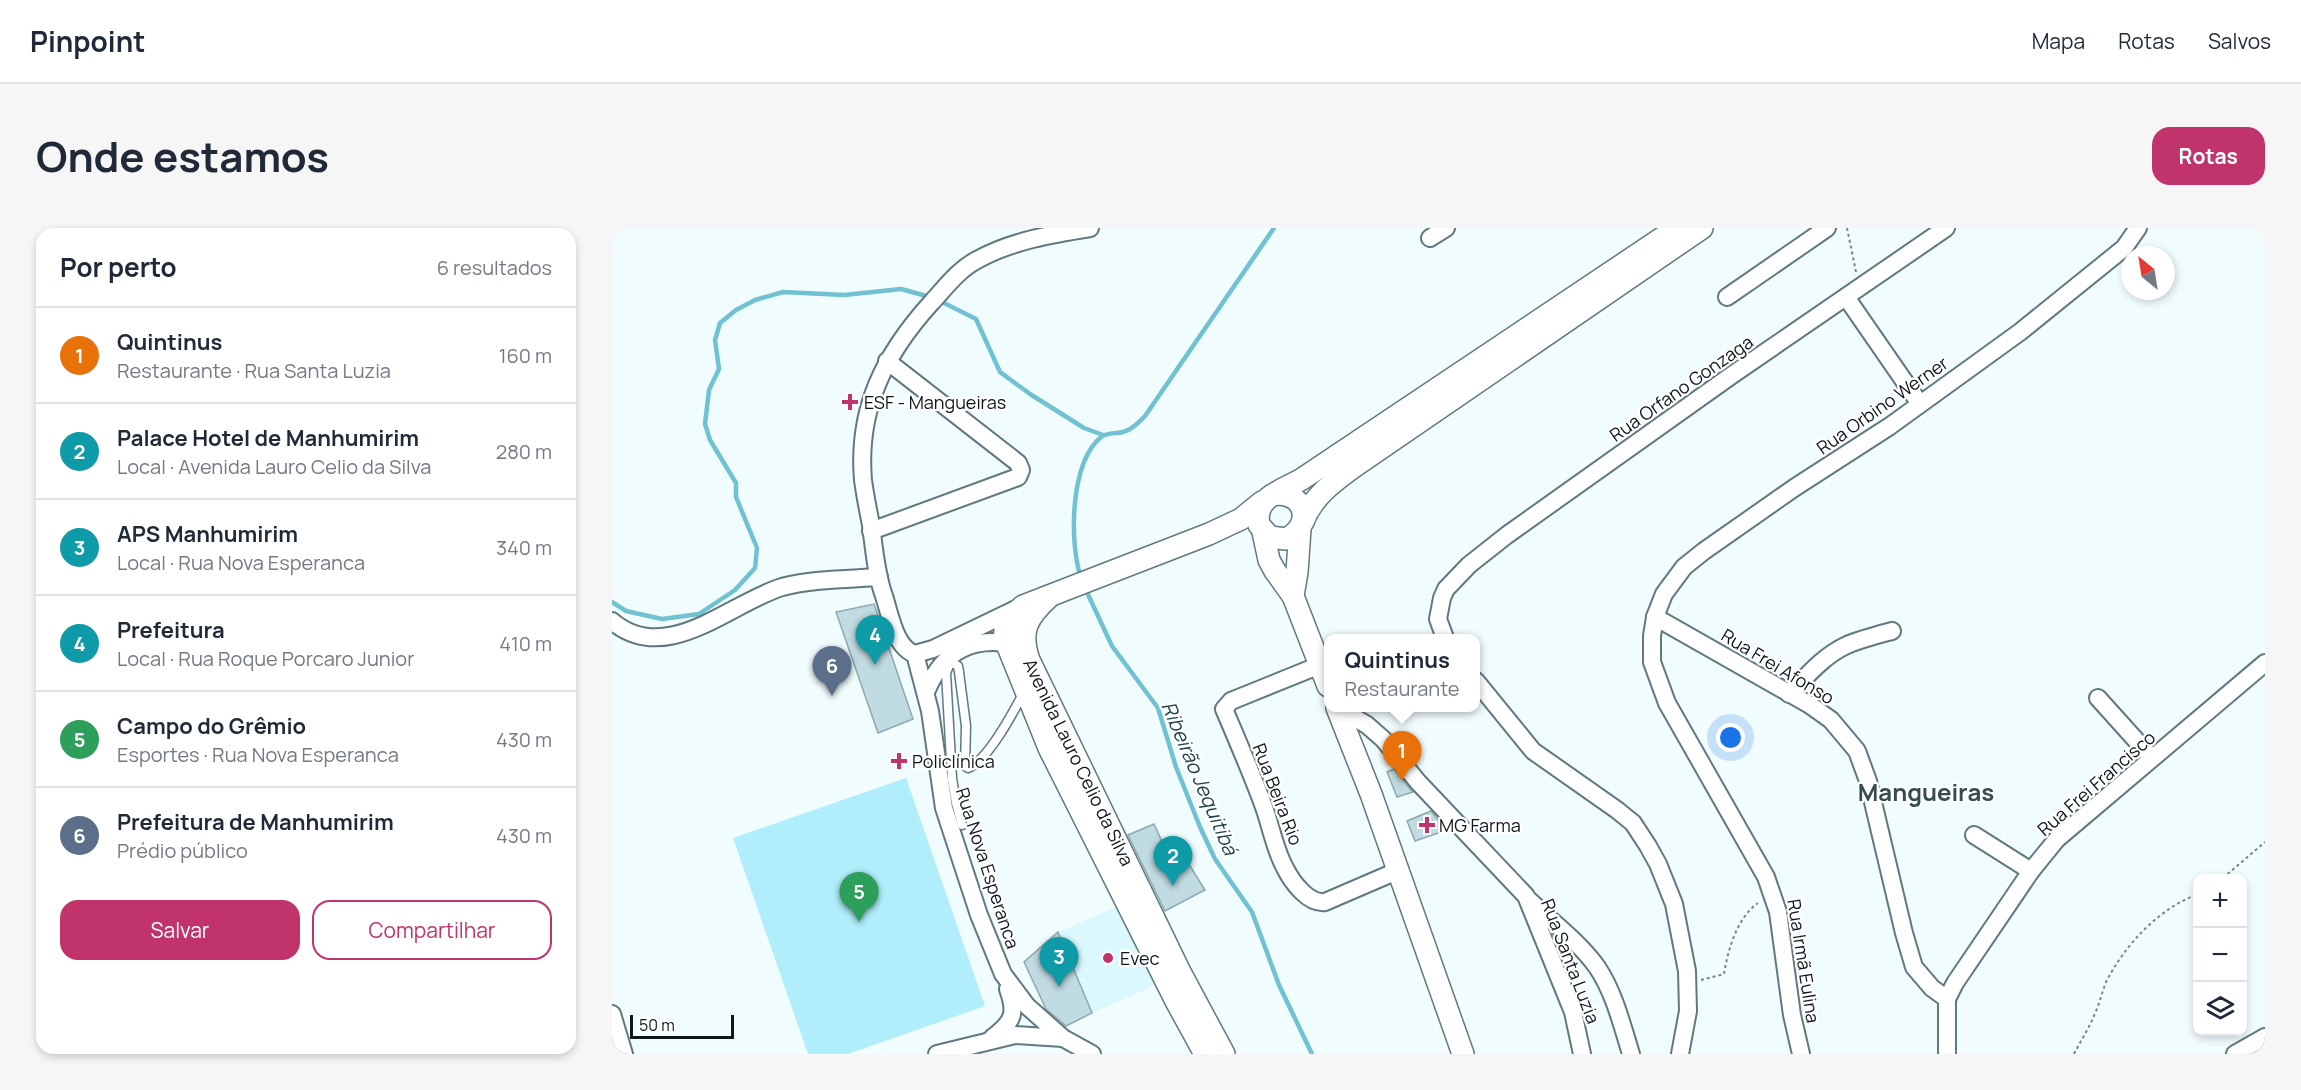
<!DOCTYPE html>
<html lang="pt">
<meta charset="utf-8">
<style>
body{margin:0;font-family:Manrope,sans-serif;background:#f6f6f7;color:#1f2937}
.controls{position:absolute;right:18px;bottom:18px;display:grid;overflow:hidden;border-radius:12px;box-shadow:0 3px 9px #0003}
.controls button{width:54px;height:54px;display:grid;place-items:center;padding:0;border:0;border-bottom:2px solid #e0e1e3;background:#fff;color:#1f2937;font:30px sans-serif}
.compass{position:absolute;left:1509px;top:18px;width:54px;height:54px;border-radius:50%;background:#fff;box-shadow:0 3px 9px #0003;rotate:330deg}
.scale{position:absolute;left:18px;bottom:15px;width:104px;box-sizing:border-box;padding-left:6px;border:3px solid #0d1719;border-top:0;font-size:16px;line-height:21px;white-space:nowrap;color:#0d1719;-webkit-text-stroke:4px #fff;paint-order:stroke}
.you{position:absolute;left:1119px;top:510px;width:21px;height:21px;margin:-15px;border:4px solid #fff;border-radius:50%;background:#1a73e8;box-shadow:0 0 0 9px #1a73e833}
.badge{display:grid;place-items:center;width:39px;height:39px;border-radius:50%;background:#c0346b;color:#fff;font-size:20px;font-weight:700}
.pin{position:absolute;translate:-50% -50px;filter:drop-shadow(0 2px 3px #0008)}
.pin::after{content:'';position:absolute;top:32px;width:21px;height:18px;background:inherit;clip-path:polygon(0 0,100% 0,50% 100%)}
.popup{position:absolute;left:712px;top:406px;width:156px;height:78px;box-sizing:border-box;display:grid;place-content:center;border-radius:12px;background:#fff;filter:drop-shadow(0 2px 4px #0005);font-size:20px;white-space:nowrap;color:#747a83}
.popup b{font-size:22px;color:#1f2937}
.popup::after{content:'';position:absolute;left:50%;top:100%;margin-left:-12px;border:12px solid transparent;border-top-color:#fff}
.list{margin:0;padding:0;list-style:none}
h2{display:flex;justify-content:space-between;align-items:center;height:78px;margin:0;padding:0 24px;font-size:26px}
h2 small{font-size:20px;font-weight:400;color:#747a83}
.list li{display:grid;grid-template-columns:39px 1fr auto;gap:18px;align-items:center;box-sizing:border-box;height:96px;padding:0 24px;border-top:2px solid #e0e1e3}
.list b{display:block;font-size:22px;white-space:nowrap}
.list p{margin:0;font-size:20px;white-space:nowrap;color:#747a83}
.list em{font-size:20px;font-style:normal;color:#747a83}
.actions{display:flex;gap:12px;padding:18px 24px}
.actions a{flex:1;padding:14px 0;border:2px solid #c0346b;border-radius:18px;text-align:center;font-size:21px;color:#c0346b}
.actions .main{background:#c0346b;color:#fff}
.icon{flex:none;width:33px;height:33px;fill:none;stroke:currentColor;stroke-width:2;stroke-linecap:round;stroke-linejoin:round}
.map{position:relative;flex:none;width:1653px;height:826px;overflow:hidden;border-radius:18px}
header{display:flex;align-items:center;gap:36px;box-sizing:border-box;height:84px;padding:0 30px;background:#fff;border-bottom:2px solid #e0e1e3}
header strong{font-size:28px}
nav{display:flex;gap:33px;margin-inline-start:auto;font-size:21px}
.intro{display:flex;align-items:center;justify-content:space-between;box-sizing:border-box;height:144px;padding:0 36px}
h1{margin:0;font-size:42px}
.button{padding:15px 27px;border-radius:18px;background:#c0346b;color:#fff;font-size:21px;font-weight:700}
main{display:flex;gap:36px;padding:0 36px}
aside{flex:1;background:#fff;border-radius:18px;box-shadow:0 3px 9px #0003}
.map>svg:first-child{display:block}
.built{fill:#daf8fe}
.green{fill:#afeefa}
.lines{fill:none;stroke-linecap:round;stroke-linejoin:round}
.stream{stroke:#70c2d2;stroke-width:4.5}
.building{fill:#c0dbe1;stroke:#8ea9ae;stroke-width:1.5}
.service-casing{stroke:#60797f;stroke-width:11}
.minor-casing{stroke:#60797f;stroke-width:20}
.tertiary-casing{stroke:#60797f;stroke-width:24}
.path{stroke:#798486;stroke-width:2;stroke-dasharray:3 3;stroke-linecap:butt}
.service{stroke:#fff;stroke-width:8}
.minor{stroke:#fff;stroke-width:16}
.tertiary{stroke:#fff;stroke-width:21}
.poi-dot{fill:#c0346b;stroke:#fff;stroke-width:2}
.labels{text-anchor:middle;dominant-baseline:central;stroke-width:4.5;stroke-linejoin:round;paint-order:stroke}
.street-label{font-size:18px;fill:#0d1719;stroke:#fff}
.poi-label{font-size:18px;fill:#0d1719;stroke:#fff;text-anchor:start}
.water-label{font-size:20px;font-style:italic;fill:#1d444b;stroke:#fff}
.district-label{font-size:24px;font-weight:bold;fill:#344c50;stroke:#fff}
</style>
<header>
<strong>Pinpoint</strong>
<nav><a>Mapa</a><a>Rotas</a><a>Salvos</a></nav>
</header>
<div class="intro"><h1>Onde estamos</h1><a class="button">Rotas</a></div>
<main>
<aside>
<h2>Por perto<small>6 resultados</small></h2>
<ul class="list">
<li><span class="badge" style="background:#e8710a">1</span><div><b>Quintinus</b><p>Restaurante · Rua Santa Luzia</p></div><em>160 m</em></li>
<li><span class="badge" style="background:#0f9aa8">2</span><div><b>Palace Hotel de Manhumirim</b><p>Local · Avenida Lauro Celio da Silva</p></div><em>280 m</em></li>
<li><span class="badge" style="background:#0f9aa8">3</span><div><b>APS Manhumirim</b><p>Local · Rua Nova Esperanca</p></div><em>340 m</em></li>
<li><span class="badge" style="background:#0f9aa8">4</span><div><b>Prefeitura</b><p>Local · Rua Roque Porcaro Junior</p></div><em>410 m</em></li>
<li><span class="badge" style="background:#2e9e5b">5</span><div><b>Campo do Grêmio</b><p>Esportes · Rua Nova Esperanca</p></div><em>430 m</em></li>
<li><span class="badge" style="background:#5c6f8a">6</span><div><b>Prefeitura de Manhumirim</b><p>Prédio público</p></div><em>430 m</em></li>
</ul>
<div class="actions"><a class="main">Salvar</a><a>Compartilhar</a></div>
</aside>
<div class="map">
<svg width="1653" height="826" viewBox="0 0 1653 826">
<rect width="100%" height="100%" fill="#f1fcfe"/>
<path class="built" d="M507,678l41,77 -68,30 -34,-81z"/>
<path class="green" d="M294,550l79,228 -137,48h-40l-75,-216z"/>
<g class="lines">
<g class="stream">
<path d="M326,72l38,19 24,53 30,22 54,34 19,7"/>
<path d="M469,350c-12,-36 -11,-115 20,-141 6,-5 15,-3 22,-5 9,-2 16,-10 22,-16l129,-188"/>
<path d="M473,360l27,58 46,62 18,59 24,60 15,32 37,53 27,73 33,69"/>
<path d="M0,374l14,9 36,8 37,-5 36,-24 20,-22 2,-20 -21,-51v-14l-26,-43 -5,-16 4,-34 10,-21 -4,-29 5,-17 16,-13 19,-10 28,-8 61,3 57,-6 29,8"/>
</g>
</g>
<g class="building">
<path d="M262,376l39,115 -35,14 -42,-121z"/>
<path d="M782,541l16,20 3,3 -16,5 -10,-25z"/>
<path d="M819,583l16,19 -32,11 -8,-20z"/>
<path d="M542,596l20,43 13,-6 18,29 -40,21 -37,-76z"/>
<path d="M446,704l34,81 -26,13 -20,-17 -22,-47z"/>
</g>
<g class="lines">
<g class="service-casing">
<g id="service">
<path d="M339,434l7,4 1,6 7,54 -1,40 3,2c20,-7 46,-57 56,-76"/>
<path d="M338,435l-4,10 6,105 4,25 6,22"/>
</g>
</g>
<g class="minor-casing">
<g id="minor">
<path d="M818,10l16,-10"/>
<path d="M1115,69l100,-69"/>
<path d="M1234,69l74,107"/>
<path d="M259,303l147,-54 3,-7 -3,-7 -131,-102"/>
<path d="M404,381l-83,40 -18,5c-20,-6 -25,-40 -31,-58 -8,-22 -10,-48 -13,-71 -3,-15 -6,-30 -8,-45 -6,-71 21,-125 68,-177 14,-15 28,-34 46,-43 34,-19 75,-26 113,-32"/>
<path d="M1043,389l155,88 21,15 26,31 11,30 36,152 10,34 18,21 15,11"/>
<path d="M0,393c54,46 118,-18 170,-34 29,-8 67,-8 97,-10"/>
<path d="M833,410l-7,-19 4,-21 4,-9 23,-24 38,-30 225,-160 214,-147"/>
<path d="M303,426l15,57 14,97 35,107 24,59 24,32 36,32 29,16"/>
<path d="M708,437l-89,36 -7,8c14,33 28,65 40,98 7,20 11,43 21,61 7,14 23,36 40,34l72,-31"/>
<path d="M864,453l57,70 84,59 16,13 15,23 10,18 16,40 13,67 1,40 -8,43"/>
<path d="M314,464c17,-42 47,-57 92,-47"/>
<path d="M1177,466c18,-18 34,-38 58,-49 14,-6 30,-10 45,-14"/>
<path d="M1486,470l54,60"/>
<path d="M726,480l29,17 16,14 35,43 108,114 47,116 9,42"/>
<path d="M1362,607l57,36"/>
<path d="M918,673c22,21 49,41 67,66 17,25 25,58 34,87"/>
<path d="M0,786l12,40"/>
<path d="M380,810c21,-16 25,-24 16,-49"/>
<path d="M325,826l78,-19 48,3"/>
<path d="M1189,826l-9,-39 -14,-103 -12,-35 -99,-174 -15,-41v-26l3,-19 9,-23 20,-27 20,-16 90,-63 96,-62 130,-94 104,-84 14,-20"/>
<path d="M1335,826v-55l8,-16 76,-112 26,-32 208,-176"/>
<path d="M1623,826l30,-17"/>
</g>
</g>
<g class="tertiary-casing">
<g id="tertiary">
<path d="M660,267c32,-6 44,29 14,44l-16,-2 -11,-12c-6,-28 23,-34 43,-46l375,-251"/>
<path d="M691,294c9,-25 31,-41 52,-56l347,-238"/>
<path d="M651,304l6,28 6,11 18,25 35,90"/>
<path d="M681,368l4,-24 3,-43"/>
<path d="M437,369c-22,20 -30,34 -20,63l151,312 44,82"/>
<path d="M725,480l34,86 92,260"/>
<path d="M593,826l-28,-51 -128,-255 -43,-106c-5,-17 5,-25 17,-36l186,-72 32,-15 21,-17"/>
</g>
</g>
<g class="path">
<path d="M1235,0l9,44"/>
<path d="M1611,650l42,-36"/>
<path d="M1089,752l23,-6c4,-25 13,-56 34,-71"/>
<path d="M1462,826c7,-14 16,-27 21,-41 5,-10 7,-21 11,-31 19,-37 52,-73 92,-88"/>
</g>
<use href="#service" class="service"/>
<use href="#minor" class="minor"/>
<use href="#tertiary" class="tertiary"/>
</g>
<g class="poi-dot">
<path d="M235 165h6v6h6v6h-6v6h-6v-6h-6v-6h6z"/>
<path d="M284 524h6v6h6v6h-6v6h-6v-6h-6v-6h6z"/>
<path d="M812 588h6v6h6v6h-6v6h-6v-6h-6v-6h6z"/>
<circle cx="496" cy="730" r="6"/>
</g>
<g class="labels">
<g class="street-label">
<text transform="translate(1069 160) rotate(-35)">Rua Orfano Gonzaga</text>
<text transform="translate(1270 177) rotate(-35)">Rua Orbino Werner</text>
<text transform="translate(1166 438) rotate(31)">Rua Frei Afonso</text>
<text transform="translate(467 534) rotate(64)">Avenida Lauro Celio da Silva</text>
<text transform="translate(1484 555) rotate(-41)">Rua Frei Francisco</text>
<text transform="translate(666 566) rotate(69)">Rua Beira Rio</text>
<text transform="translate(376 640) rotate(72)">Rua Nova Esperanca</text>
<text transform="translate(959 733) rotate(69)">Rua Santa Luzia</text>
<text transform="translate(1192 733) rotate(81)">Rua Irmã Eulina</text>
</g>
<g class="poi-label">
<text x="252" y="174">ESF - Mangueiras</text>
<text x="300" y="533">Policlínica</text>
<text x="827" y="597">MG Farma</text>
<text x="508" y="730">Evec</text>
</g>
<g class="water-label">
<text transform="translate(588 550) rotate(67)">Ribeirão Jequitibá</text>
</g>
<g class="district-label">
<text x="1314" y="563">Mangueiras</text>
</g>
</g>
</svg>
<div class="controls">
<button>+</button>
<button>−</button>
<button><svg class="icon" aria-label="layers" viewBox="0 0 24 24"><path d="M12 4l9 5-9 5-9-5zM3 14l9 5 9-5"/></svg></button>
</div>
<svg class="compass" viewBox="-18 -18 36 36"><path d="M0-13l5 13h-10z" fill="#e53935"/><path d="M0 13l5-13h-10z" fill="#747a83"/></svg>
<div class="scale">50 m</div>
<div class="you"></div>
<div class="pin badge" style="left:790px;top:553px;background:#e8710a">1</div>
<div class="popup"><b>Quintinus</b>Restaurante</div>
<div class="pin badge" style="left:561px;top:658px;background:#0f9aa8">2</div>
<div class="pin badge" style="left:447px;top:759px;background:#0f9aa8">3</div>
<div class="pin badge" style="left:263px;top:437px;background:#0f9aa8">4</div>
<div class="pin badge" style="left:247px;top:694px;background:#2e9e5b">5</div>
<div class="pin badge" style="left:220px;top:468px;background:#5c6f8a">6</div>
</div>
</main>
